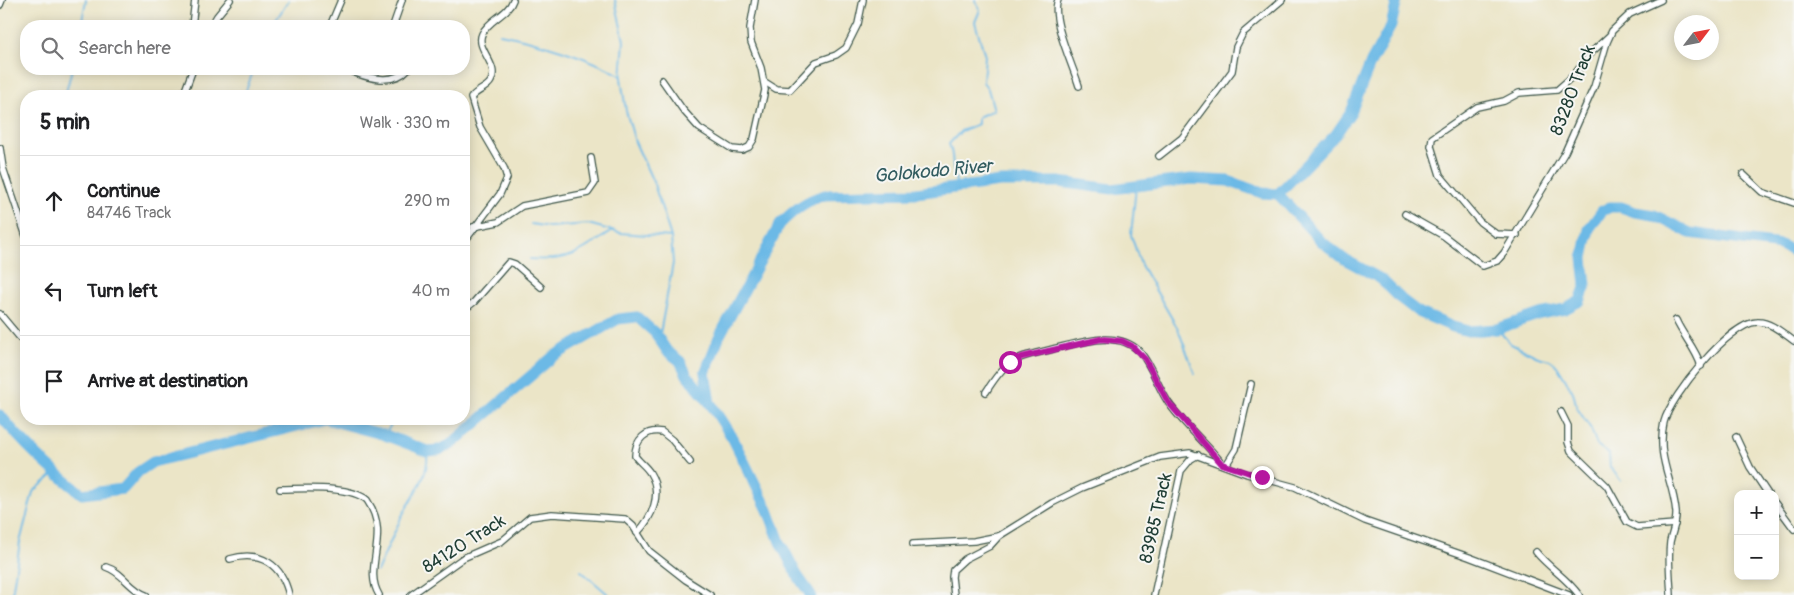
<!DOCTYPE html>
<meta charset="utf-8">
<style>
body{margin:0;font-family:Pangolin,sans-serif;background:#f2f2f2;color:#202124}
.controls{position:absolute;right:15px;bottom:15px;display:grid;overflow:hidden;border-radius:10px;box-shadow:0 2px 12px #0003}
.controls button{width:45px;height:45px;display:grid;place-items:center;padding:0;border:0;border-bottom:1px solid #e0e0e0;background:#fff;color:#202124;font:25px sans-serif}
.compass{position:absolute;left:1674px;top:15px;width:45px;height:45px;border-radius:50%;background:#fff;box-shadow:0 2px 12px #0003;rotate:58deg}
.stop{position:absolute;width:15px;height:15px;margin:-11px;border:4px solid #b5179e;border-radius:50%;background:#fff}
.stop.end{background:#b5179e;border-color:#fff;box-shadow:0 1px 5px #0008}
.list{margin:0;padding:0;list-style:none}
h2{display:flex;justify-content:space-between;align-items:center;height:65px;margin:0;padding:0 20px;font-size:21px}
h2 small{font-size:16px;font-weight:400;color:#757577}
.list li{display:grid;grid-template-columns:32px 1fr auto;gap:15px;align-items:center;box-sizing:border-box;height:90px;padding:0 20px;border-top:1px solid #e0e0e0}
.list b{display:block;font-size:19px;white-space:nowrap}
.list p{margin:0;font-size:16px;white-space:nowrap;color:#757577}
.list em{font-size:16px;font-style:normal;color:#757577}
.icon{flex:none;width:28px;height:28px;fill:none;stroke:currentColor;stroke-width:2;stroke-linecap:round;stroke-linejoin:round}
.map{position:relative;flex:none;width:1794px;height:595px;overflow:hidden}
.search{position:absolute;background:#fff;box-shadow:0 2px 12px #0003;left:20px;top:20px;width:450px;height:55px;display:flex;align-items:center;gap:12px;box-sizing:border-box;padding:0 18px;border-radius:20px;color:#757577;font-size:19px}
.panel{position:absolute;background:#fff;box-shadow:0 2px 12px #0003;left:20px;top:90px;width:450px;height:335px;border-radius:20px}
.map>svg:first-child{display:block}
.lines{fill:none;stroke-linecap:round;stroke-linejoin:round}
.stream{stroke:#6cb9e6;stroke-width:2}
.river{stroke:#6cb9e6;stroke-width:11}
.minor-casing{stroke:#3e564a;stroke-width:8}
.minor{stroke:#fff;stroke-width:5.5}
.route{stroke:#b5179e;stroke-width:6}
.labels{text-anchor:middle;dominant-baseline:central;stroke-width:4;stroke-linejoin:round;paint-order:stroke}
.street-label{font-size:18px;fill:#1f3d34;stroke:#f6f6f2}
.water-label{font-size:19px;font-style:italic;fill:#325c60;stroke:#f6f6f2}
</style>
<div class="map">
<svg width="1794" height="595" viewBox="0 0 1794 595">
<rect width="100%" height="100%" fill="#f6f6f2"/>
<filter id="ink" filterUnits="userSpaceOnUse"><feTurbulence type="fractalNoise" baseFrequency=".02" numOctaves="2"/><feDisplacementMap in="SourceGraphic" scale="10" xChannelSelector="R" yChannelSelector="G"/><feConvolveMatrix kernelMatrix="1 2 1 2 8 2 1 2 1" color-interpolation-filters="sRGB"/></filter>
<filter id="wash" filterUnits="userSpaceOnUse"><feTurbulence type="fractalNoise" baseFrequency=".0096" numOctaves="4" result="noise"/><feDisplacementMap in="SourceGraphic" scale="20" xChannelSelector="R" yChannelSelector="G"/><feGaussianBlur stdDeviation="1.12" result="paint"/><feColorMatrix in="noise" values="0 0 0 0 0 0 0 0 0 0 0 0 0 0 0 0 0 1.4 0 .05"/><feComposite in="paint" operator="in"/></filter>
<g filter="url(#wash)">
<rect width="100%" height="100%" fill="#ebe5c7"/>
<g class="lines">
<g class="stream">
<path d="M615,0l9,41 -3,37 5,33 9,31 19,42 17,53 2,26 -14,76"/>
<path d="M81,26l5,-26"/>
<path d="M272,26l17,-26"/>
<path d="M500,34c37,7 89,23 122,42"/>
<path d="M65,96l7,-27"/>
<path d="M244,96l10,-27"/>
<path d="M1136,187l-5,48 10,30 37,64 17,45"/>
<path d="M956,188c1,-9 -2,-12 -3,-20 -1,-10 0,-15 -4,-24l12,-13 17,-7v-7l16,-7 -6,-21 -5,-7 2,-26 -10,-34 5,-12 -5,-10"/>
<path d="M531,224l19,3 38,-3 33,9 50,4"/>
<path d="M530,259c40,3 51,-7 83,-29"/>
<path d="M1497,329l14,15 27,13 12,3 7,6 16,26 4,16 14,21 6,16 12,9 1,13 11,14"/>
<path d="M385,435l9,-16"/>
<path d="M377,571c8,-18 16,-35 24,-53 11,-22 29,-41 26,-67"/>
<path d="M581,571l28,24"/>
<path d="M12,595l8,-53 13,-50 22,-19"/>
</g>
<g class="river">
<path d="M1278,194l43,47 23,18 37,20 20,20 17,13 35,15 15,4 29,-2 43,-15 25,-5 15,-8 6,-16 -3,-27 6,-29 13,-18 8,-4h11l14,5 19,3 36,18 91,12 13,7"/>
<path d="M0,415c25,31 50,54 82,79l41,-5 15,-17 15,-10 172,-43"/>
<path d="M326,419l59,16 42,16 12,-1 11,-5 104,-89 64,-37 19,-2 18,16 12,18 13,10 7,14 22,27"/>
<path d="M811,595l-14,-20 -17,-33 -12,-32 -35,-71 -23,-36 -5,-30 14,-36 61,-113c13,-13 26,-24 45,-29l91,-2 84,-11h59l53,7 79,-10 37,2 34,12 16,1 58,-60 15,-22 20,-50 20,-36 6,-26"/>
</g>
</g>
</g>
<g filter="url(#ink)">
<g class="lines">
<g class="minor-casing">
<g id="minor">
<path d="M1058,0c-8,18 15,66 21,86"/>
<path d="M0,5l2,-5"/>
<path d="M192,26l3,-26"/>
<path d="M211,26l6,-10 13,-16"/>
<path d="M330,26l11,-26"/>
<path d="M393,26l9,-26"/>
<path d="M346,69c18,8 46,18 62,0"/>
<path d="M662,80l21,30 16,18 33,21 10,1 7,-3 5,-8 11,-49 -4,-22 -10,-26 -1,-14 5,-28"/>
<path d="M765,82l11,7 14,1 26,-28 20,-7 10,-7 12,-24 5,-24"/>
<path d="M183,96l10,-27"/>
<path d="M0,148l3,20 23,68"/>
<path d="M1159,156l23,-18 50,-67 4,-24 7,-14 39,-33"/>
<path d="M1743,174l19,18 32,11"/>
<path d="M1405,214l39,22 39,30 14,-5 7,-8 61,-101 29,-65 13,-45 5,-11 18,-17 31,-14"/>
<path d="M473,227l25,-5 24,-16 66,-13 7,-10 -4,-25"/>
<path d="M1517,235l-21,-1 -16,-12 -40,-47 -9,-29 1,-8 45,-31 27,-6 15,-8 38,-3 17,-15 19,-24 16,-15"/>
<path d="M464,242l36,-48 7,-16 -3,-10 -24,-41 -9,-29c5,-8 16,-9 20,-17 9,-16 -16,-32 -9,-47 7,-15 26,-19 31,-34"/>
<path d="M464,310l10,-8 35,-40 6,2 26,23"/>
<path d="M0,314l26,31"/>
<path d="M1676,320c7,16 20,29 25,46"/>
<path d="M986,392c22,-35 27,-33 67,-43 26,-6 65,-20 87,3 12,14 18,35 28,50 14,21 37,40 53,60"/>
<path d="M1561,412l7,14v16l3,9 36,35 20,36 10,5 38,-3"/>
<path d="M1736,437l14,30 18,27"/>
<path d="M1226,465l10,-16 15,-65"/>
<path d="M280,489c22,0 70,-4 87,11 25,36 -5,67 12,95"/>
<path d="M1775,503l19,26"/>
<path d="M637,533c15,-15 26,-39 13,-60 -4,-7 -11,-11 -15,-17 0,-16 11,-27 27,-24l10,8 18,22"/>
<path d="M913,544l61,-3 25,-5 53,-33 30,-15 78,-31 30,-4 57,21 48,13 70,34 104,36 100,38"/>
<path d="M1536,552c13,16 31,26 43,43"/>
<path d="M230,559c31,-9 52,6 59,36"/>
<path d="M106,567c17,5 24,23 40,28"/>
<path d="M411,595l52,-37 39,-17 28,-24 22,-3 73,5 8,7 16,25 37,29 24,15"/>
<path d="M954,595l-2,-18 1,-7 12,-11 25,-13 9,-10"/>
<path d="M1154,595l27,-124 10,-12 7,-4"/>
<path d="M1671,595c-1,-18 -3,-36 -1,-53 2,-10 7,-20 6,-30 -3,-33 -20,-53 -12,-90 7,-26 65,-99 93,-100 13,-1 27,12 37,19"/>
</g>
</g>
<use href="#minor" class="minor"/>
</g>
</g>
<g class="lines" filter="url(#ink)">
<path class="route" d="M1010,362l12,-5 79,-18 21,2 10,5 13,13 23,43 54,62 40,13"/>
</g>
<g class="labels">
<g class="street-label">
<text transform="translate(1573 90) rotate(-69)">83280 Track</text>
<text transform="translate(1156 518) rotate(-77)">83985 Track</text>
<text transform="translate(464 544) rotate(-32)">84120 Track</text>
</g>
<g class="water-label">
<text transform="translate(933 171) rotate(-5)">Golokodo River</text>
</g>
</g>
</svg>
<div class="controls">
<button>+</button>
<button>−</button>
</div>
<svg class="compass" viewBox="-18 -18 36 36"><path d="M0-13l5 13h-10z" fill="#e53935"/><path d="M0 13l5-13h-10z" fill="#757577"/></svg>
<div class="stop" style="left:1010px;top:362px"></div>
<div class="stop end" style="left:1262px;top:477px"></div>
<div class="search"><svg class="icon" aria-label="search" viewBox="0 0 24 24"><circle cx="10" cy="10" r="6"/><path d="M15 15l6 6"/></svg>Search here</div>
<section class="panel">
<h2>5 min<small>Walk · 330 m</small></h2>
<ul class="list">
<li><svg class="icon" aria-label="ahead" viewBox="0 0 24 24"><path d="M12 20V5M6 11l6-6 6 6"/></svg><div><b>Continue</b><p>84746 Track</p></div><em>290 m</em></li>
<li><svg class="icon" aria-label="left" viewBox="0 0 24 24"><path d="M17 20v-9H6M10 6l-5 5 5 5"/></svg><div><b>Turn left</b></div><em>40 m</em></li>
<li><svg class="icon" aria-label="arrive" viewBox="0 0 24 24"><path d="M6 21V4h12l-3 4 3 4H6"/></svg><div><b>Arrive at destination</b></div></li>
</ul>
</section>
</div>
